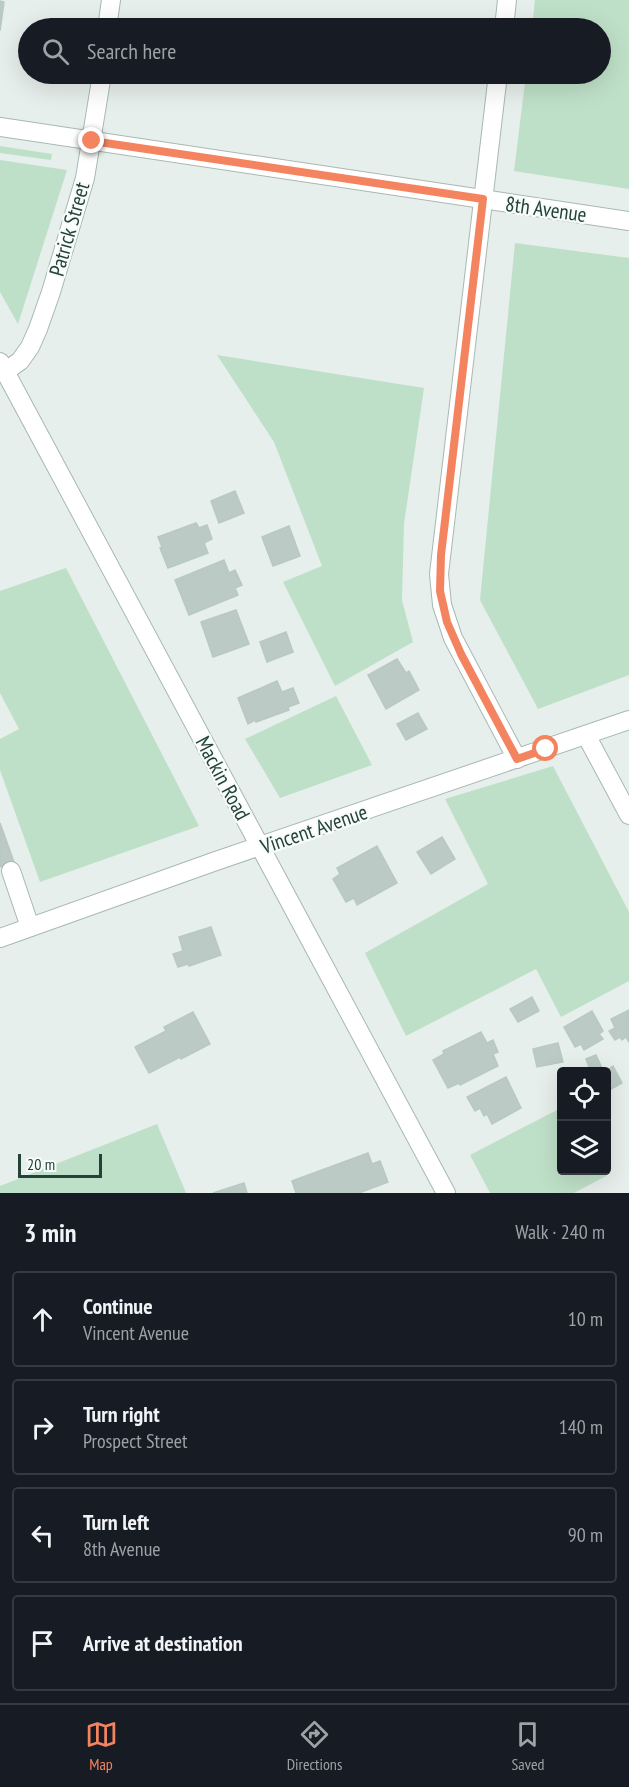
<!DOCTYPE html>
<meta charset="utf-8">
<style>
body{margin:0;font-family:"PT Sans Narrow",sans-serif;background:#242831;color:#f1f3f6}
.controls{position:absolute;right:18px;bottom:18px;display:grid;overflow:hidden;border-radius:6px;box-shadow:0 6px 24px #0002}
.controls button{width:54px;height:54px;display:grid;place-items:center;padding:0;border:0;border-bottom:2px solid #363941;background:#171b24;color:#f1f3f6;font:30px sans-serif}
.scale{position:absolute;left:18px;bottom:15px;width:84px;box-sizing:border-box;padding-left:6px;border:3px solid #24423a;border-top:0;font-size:16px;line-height:21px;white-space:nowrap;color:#24423a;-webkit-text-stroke:4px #f7fbf9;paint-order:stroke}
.stop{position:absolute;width:18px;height:18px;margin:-14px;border:4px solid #f4845f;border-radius:50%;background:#fff}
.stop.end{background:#f4845f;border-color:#fff;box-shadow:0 2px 6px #0008}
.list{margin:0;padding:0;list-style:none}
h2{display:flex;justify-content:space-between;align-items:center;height:78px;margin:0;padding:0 24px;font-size:26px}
h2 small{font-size:20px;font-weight:400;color:#9ea1a6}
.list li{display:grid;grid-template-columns:39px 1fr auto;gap:18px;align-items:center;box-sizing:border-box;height:96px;margin:0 12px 12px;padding:0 12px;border:2px solid #363941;border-radius:6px}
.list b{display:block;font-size:22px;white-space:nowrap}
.list p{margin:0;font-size:20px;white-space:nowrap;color:#9ea1a6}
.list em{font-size:20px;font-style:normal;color:#9ea1a6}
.icon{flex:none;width:33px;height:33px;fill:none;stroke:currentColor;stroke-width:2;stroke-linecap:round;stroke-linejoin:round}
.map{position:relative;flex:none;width:629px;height:1193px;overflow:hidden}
.search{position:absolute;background:#171b24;box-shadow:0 6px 24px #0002;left:18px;right:18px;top:18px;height:66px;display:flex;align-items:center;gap:15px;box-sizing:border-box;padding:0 21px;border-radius:33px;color:#9ea1a6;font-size:22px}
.sheet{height:510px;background:#171b24}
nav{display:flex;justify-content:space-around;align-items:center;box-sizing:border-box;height:84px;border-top:2px solid #363941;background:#171b24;font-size:16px;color:#9ea1a6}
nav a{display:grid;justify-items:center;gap:3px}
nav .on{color:#f4845f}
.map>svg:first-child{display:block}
.green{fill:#bfe0c8}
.building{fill:#bbcac4;stroke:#b8c9c2;stroke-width:1.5}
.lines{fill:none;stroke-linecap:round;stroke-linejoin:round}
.minor-casing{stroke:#a8b8b2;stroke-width:20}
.minor{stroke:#fff;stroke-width:18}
.route{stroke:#f4845f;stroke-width:8}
.labels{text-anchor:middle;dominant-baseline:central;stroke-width:4.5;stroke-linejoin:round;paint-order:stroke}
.street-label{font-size:21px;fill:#24423a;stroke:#f7fbf9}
</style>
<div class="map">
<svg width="629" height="1193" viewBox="0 0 629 1193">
<rect width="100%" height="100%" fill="#e6efeb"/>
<g class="green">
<path d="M535,0h94v189l-115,-18 12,-97h74v-46h-68z"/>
<path d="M0,146l52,8 -1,6 -51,-7z"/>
<path d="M0,160l67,10 -49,154 -18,-32z"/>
<path d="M515,243l114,15v417l-91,34 -58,-109z"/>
<path d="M217,355l207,33 -20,136 -2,76 11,42 -78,44 -52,-104 39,-16 -48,-124z"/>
<path d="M66,568l133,258 -159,56 -40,-112v-31l19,-10 -19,-36v-102z"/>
<path d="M336,696l36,69 -92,33 -35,-59z"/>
<path d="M553,766l76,146v69l-68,36 -25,-48 -130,67 -41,-83 123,-69 -43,-85z"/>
<path d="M561,1108l1,62 41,1 3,5 -32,17h-84l-20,-38z"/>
<path d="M157,1124l29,69h-186v-7z"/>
</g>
<g class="building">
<path d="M0,1l4,1 -4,29z"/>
<path d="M235,491l9,22 -25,10 -8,-22z"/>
<path d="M196,523l3,5 8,-3 5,14 -8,4 4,10 -40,15 -8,-20 2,-1 -4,-10z"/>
<path d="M289,526l11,30 -27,10 -11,-29z"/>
<path d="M224,560l5,13 6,-3 7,15 -7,3 3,7 -49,20 -14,-35z"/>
<path d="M236,610l13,34 -36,13 -12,-35z"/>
<path d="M286,632l7,20 -26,10 -7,-20z"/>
<path d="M397,659l9,14 3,-2 10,19 -33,19 -18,-34z"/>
<path d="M277,681l5,11 11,-4 6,15 -11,4 1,3 -33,12 -1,-2 -7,4 -10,-26z"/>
<path d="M418,713l9,16 -21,11 -9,-16z"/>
<path d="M0,823l14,39 -14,5z"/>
<path d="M442,837l13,22 -24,15 -14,-22z"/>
<path d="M377,846l20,37 -40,22 -3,-7 -8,4 -13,-23 7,-5 -3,-6z"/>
<path d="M211,927l10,28 -32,11 -1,-2 -10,3 -5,-13 10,-3 -4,-14z"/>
<path d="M532,997l7,14 -21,11 -8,-13z"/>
<path d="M629,1010v32l-3,-5 -4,3 -2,-3 -5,3 -6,-9 6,-3 -4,-9z"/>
<path d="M592,1011l11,20 -4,3 4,5 -19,11 -3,-6 -6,3 -11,-20z"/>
<path d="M193,1012l17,32 -29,15 -1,-2 -31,16 -14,-26 31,-16 -2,-4z"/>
<path d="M481,1032l6,11 6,-3 5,12 -5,2 5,12 -38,19 -1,-2 -11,5 -15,-28 11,-6 -1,-3z"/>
<path d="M558,1043l5,19 -26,5 -4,-18z"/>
<path d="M596,1055l6,13 -11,4 -5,-13z"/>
<path d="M613,1066l9,17 -16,9v-20h-2z"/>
<path d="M506,1077l15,31 -29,16 -5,-10 -3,2 -4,-8 -5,3 -8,-14z"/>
<path d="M368,1153l4,11 8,-3 8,21 -29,11h-63l-4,-12z"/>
<path d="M244,1183l3,10h-34z"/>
</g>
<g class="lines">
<g class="minor-casing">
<g id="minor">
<path d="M107,28l4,-28"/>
<path d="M504,28l3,-28"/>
<path d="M498,74l-59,500 3,31 11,33 64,121"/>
<path d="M0,127l629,94"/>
<path d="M0,362l446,831"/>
<path d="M6,371l14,-10 10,-14 8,-18 13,-37 34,-114 17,-104"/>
<path d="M586,735l43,80"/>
<path d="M11,871l19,56"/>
<path d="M0,938l216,-77 413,-141"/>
</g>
</g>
<use href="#minor" class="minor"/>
</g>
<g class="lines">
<path class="route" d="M92,141l391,58 -42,356 -1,36 7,31 14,32 56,105 29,-10"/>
</g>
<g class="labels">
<g class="street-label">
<text transform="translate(546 209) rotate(8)">8th Avenue</text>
<text transform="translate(69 229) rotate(-74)">Patrick Street</text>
<text transform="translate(223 778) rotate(62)">Mackin Road</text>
<text transform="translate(314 829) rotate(-19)">Vincent Avenue</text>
</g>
</g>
</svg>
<div class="controls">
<button><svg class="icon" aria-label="locate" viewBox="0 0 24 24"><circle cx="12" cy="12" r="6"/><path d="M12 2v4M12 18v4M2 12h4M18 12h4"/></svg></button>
<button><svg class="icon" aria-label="layers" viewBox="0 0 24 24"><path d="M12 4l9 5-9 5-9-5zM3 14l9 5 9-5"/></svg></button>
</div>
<div class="scale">20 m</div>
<div class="stop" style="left:546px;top:749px"></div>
<div class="stop end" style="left:92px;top:141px"></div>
<div class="search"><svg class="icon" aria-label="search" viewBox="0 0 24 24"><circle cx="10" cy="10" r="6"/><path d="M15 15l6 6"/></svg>Search here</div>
</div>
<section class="sheet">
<h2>3 min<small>Walk · 240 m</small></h2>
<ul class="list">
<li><svg class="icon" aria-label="ahead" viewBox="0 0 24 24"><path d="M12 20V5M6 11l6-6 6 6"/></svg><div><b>Continue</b><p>Vincent Avenue</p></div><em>10 m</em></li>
<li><svg class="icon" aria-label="right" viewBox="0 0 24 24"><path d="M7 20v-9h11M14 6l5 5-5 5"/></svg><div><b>Turn right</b><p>Prospect Street</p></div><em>140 m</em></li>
<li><svg class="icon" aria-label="left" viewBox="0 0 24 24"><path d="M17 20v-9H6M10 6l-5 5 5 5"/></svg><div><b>Turn left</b><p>8th Avenue</p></div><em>90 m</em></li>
<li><svg class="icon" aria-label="arrive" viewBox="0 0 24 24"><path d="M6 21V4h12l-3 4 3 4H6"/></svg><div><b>Arrive at destination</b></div></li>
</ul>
</section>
<nav>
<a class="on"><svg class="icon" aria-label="map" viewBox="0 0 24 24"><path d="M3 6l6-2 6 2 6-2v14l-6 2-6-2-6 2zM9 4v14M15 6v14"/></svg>Map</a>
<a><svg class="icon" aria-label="directions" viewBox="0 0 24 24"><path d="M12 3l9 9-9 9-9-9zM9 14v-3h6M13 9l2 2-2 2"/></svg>Directions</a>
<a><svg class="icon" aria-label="saved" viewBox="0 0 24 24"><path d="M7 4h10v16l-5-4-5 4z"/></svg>Saved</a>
</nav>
